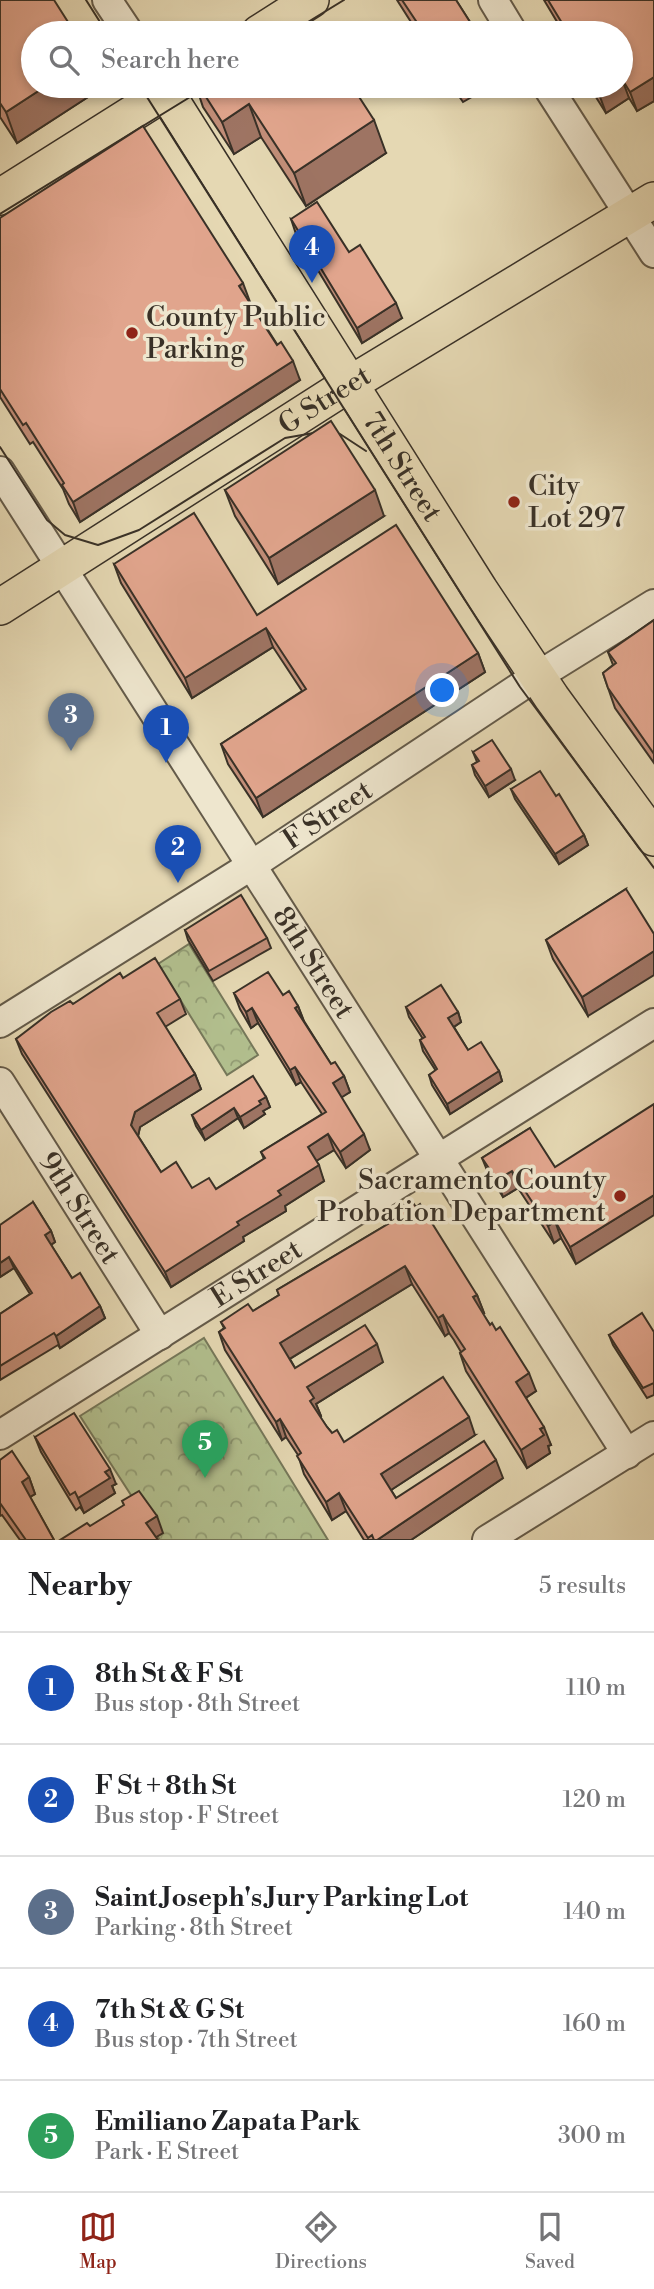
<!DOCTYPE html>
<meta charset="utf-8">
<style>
body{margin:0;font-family:"Libre Bodoni",serif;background:#f6f6f6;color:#202124}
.you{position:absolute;left:443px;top:691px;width:24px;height:24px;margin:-18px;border:5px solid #fff;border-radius:50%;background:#1a73e8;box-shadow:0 0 0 10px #1a73e833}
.badge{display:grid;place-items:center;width:46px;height:46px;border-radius:50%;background:#8f2418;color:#fff;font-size:23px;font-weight:700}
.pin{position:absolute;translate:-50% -58px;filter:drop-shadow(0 2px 4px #0008)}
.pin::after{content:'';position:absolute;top:37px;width:24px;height:21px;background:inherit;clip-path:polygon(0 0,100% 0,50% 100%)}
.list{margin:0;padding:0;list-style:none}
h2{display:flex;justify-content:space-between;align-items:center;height:91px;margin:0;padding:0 28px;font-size:30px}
h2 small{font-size:23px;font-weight:400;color:#757577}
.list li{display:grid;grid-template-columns:46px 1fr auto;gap:21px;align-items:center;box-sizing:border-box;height:112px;padding:0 28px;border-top:2px solid #e0e0e0}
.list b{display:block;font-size:26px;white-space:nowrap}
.list p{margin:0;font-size:23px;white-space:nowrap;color:#757577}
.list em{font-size:23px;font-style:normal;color:#757577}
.icon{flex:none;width:38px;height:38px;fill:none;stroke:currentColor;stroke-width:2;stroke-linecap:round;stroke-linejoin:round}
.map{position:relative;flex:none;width:654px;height:1540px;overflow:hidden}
.search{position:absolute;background:#fff;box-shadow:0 4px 10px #0003;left:21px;right:21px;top:21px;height:77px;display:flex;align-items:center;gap:18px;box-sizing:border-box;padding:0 24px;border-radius:38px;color:#757577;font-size:26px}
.sheet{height:651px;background:#fff}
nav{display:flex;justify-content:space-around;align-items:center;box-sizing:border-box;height:98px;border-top:2px solid #e0e0e0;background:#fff;font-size:19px;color:#757577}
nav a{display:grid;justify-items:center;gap:4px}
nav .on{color:#8f2418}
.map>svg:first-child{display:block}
.forest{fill:url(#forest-crowns);stroke:#76785a;stroke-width:2}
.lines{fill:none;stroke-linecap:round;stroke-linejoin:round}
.minor-casing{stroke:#645b4a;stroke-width:32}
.major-casing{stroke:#393127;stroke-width:38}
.minor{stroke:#eee6ce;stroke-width:28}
.major{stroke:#e5d8b3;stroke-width:35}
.tram{stroke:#393127;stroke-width:2}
.wall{fill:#c28e79;stroke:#393127;stroke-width:2}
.shaded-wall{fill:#9e7463;stroke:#393127;stroke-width:2}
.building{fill:#e1a58d;stroke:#393127;stroke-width:2}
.poi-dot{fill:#8f2418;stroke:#eee6ce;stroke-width:2.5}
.labels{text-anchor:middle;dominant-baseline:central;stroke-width:7;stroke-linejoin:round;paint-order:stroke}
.poi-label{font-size:28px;fill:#393127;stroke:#eee6ce;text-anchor:start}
.street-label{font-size:28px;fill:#393127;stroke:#eee6ce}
</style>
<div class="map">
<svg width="654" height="1540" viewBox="0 0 654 1540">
<defs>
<pattern id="forest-crowns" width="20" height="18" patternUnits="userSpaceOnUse" patternTransform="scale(1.75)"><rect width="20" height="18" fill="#b2bf8e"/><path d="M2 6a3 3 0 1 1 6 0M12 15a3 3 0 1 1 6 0" fill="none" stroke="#929c74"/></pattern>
</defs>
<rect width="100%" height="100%" fill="#e5d8b3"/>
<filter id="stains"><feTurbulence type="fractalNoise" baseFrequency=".00286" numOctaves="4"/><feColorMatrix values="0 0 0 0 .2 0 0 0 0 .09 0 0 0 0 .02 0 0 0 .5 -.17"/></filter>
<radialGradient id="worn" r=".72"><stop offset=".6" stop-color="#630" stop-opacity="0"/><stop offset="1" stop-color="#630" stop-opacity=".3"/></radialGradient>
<g class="forest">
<path d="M189,944l69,111 -31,20 -69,-111z"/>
<path d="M204,1338l124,202h-168l-80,-124z"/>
</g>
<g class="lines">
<g class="minor-casing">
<g id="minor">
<path d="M107,0l22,33"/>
<path d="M493,0l20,33"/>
<path d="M547,86l107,167"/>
<path id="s1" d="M0,471l627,983"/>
<path id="s2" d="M0,1023l252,-158 268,-178 134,-83"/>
<path id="s3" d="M0,1082l160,253"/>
<path id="s4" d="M0,1435l654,-412"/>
<path d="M487,1540l167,-104"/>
</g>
</g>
<g class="major-casing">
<g id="major">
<path d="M259,33l52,-33"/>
<path id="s5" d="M166,92l314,498 72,108 102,140"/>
<path d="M0,197l176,-111"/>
<path id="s6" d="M0,607l335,-214 319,-193"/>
</g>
</g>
<use href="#minor" class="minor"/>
<use href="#major" class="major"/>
<g class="tram">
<path d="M86,0l21,33"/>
<path d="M290,33l54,-33"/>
<path d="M140,86l380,601 134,181"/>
<path d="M0,214l208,-128"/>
<path d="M0,447l47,73 18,15 33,10 41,-15 146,-92 40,-7 15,3 26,17"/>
</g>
</g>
<g class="wall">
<path d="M0,0l33,86h68l1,2 -85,55 -17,-26z"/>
<path d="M397,0h59l21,33h-59z"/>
<path d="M544,0h110v101l-17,10 -8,-13 -23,15 -17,-27h32l-59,-56z"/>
<path d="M196,86h113l4,6 73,61 -80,53 -45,-69 -27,17 -31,-47z"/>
<path d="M452,86h39l-28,16z"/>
<path d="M0,218l250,84 50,78 -220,142 -11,-18 -6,-15 -30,-47 -3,2 -30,-47z"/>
<path d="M291,219l58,33 53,66 -40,25 -66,-109z"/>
<path d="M225,490l159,26 -106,68 -43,-68z"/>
<path d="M114,564l143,51 221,38 7,19 -222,145 -35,-53 -7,-20 81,-53 -29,-44 -81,51 -71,-115z"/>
<path d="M654,620v143l-39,-55 -12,-35 10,-8 -5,-13z"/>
<path d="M473,752l42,28 -26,17 -14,-22 -3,-10 5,-3z"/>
<path d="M511,789l45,7 28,39 4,10 -29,19 -44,-65z"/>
<path d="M626,889l-38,127 -35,-57 -7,-19z"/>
<path d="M185,930l82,8 4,10 -58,33 -25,-41z"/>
<path d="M123,978l57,21 6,15 -21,13 30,47 6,15 -61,38 -2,9 23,36 31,16 24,1 48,-30 -3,-7 61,-38 -21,-32 -5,3 -38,-62 -7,5 -11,-19 -6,-16 49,2 15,11 6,15 27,43 13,12 6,16 -9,5 29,53 -24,18 -12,-18 -18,11 8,20 -39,25 1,5 -43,26 1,4 -73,46 -149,-233 -6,-15 57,-35z"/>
<path d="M406,1007l52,5 3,10 -7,5 14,23 31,21 3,10 -52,33 -18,-29 -3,-10 7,-4 -13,-20 -3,-11 3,-1 -14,-22z"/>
<path d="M266,1097l4,10 -7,4 2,3 -21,14 -6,-10 -33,22 -9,-14 -4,-11z"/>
<path d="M530,1128l46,136 -15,-26 -7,5 -36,-55 -15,9 -14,-22 -7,-17z"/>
<path d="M33,1202l18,29 4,11 -4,3 21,33 28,28 5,12 -45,30 -2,-3 -58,35v-66l30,-20 -16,-26 -14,9z"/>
<path d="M384,1218l93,77 7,18h-2l54,78 -10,7 25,47 -3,1 2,7 -23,15 -61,-97 -6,-18 1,-1 -7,-12 -5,-7 -4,3 -33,-52 -122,75 5,9 88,-6 -67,42 5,12 -1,1 7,10 5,6 12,9 131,-7 -84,55 5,8 107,-20 -92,62h-47l-18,-29 -14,9 -28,-46 -6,-19 -12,-18 -4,3 -57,-90 -6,-18 5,-4 -3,-6 32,-11 26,-16 -2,-5 109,-65z"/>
<path d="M654,1332v63l-7,3 -34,-53 -4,-10z"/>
<path d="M35,1437l81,47 -4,2 3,7 -31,20 -4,-6 -4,3 -35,-58z"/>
<path d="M0,1460l29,17 6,17 -5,3 24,43h-34l-18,-25 -2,1z"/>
</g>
<g class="shaded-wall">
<path d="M654,77v24l-17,10 -7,-19z"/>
<path d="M622,79l7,19 -23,15 -7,-19 13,-8h9v-6z"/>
<path d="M46,86h55l1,2 -85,55 -11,-31z"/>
<path d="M249,104l12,33 -27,17 -12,-32z"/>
<path d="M374,120l12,33 -80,53 -12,-33z"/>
<path d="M243,283l7,19 -4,3 -7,-19z"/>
<path d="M396,303l6,15 -40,25 -5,-15z"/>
<path d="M293,361l7,19 -220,142 -7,-20z"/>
<path d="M375,490l9,26 -106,68 -9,-26z"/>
<path d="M266,628l7,19 -81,51 -7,-20z"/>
<path d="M478,653l7,19 -222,145 -7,-19z"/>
<path d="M511,769l4,11 -26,17 -4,-11z"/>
<path d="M584,835l4,10 -29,19 -4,-10z"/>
<path d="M654,951v24l-66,41 -6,-19z"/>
<path d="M298,1006l6,16 -9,-14z"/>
<path d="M252,1008l6,15 -7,5 -5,-16z"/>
<path d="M458,1012l3,10 -9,6 -4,-10z"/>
<path d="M295,1067l6,15 -5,3 -6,-15z"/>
<path d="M499,1071l3,10 -52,33 -3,-10z"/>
<path d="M195,1074l6,15 -61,38 -3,14 -6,-16 4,-13z"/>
<path d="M344,1076l6,16 -11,7 -6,-16z"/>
<path d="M266,1097l4,10 -7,4 2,3 -21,14 -4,-11 19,-16z"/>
<path d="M234,1108l4,10 -33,22 -4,-10z"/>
<path d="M328,1134l6,16 -21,13 -5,-16z"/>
<path d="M364,1134l6,16 -24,18 -6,-16z"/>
<path d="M319,1165l5,16 -39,25 1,5 -43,26 1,4 -73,46 -6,-15 72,-50 41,-31z"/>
<path d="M512,1171l6,17 -15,9 -6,-17z"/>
<path d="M654,1195v20l-78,49 -6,-17z"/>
<path d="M555,1221l6,17 -7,5 -6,-17z"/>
<path d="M51,1231l4,11 -6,4 -4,-11z"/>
<path d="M9,1257l5,11 -14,9v-14z"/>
<path d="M405,1266l7,18 -126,77 -6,-18z"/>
<path d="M477,1295l7,18 -5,2 -6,-18z"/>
<path d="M100,1306l5,12 -45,30 -4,-12z"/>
<path d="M443,1315l6,18 -4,3 -7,-18z"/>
<path d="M377,1344l6,18 -67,42 5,12 -5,3 -6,-18 -3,-14z"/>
<path d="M529,1373l7,18 -14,9 -6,-18z"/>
<path d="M469,1417l6,18 -87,57 -7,-18z"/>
<path d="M280,1419l6,18 -4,3 -6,-18z"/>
<path d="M544,1427l7,18 -3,1 2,7 -23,15 -6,-18 19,-21z"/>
<path d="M496,1460l7,18 -92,62h-34z"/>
<path d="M110,1469l6,15 -4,2 3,7 -31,20 -6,-15 27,-26z"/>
<path d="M29,1477l6,17 -7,4 -6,-16z"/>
<path d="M339,1493l7,18 -14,9 -6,-18z"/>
<path d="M157,1516l6,17 -10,6 -7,-16z"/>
</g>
<g class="building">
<path d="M0,0h54l21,33h-42v53h13l-40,26 -6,-9z"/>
<path d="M402,0h54l21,33h-53z"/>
<path d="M548,0h106v77l-24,15 -8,-13 -1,1v-47h-59l-2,-2 5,-3z"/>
<path d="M268,24l6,9h-21z"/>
<path d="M199,86h110l4,6 9,-6h30l22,34 -80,53 -45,-69 -27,18z"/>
<path d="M594,86h18l-13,8z"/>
<path d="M143,126l100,157 -4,3 38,59 4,-3 12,19 -220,141 -11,-17 2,-2 -38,-60 -3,2 -23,-36v-171z"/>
<path d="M317,202l32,50 11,-7 36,58 -39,25 -66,-109z"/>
<path d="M331,421l44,69 -106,68 -44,-68z"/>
<path d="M194,513l63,102 139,-90 82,128 -222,145 -35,-54 85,-55 -40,-61 -81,50 -71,-114z"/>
<path d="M654,620v134l-46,-66 -5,-15 13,-10 -8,-11z"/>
<path d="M492,740l19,29 -26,17 -13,-21 7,-4 -6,-9z"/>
<path d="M540,771l16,25 3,-2 25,41 -29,19 -44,-65z"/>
<path d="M626,889l28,45v17l-72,46 -36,-57z"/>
<path d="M241,895l26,43 -58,33 -24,-41z"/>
<path d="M155,958l25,41 -23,14 38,61 -60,38 -4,13 30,47 15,-10 16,26 17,-10 7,11 49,-31 -4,-6 65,-40 -31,-45 -5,3 -38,-62 -6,4 -12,-19 34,-21 15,23 6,-4 9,15 -3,2 36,56 4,-2 9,14 -11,7 31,51 -24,18 -12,-18 -20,13 11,18 -41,26 3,4 -44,27 2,3 -74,47 -149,-233 35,-27 19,-11 3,3 47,-31 3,5z"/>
<path d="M441,985l17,27 -10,6 20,32 13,-8 18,29 -52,33 -18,-29 8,-6 -17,-29 5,-3 -19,-30z"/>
<path d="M253,1076l13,21 -7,4 2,3 -21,13 -6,-9 -33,22 -9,-15z"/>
<path d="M654,1104v91l-84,52 -15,-26 -7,5 -36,-55 -15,9 -15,-22 48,-30 25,39z"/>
<path d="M411,1200l5,7 4,-3 57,91 -4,2 17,28 2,-2 4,7 4,-3 29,46 -13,9 28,45 -4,2 4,6 -23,15 -61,-97 5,-4 -18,-27 -4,-7 -5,3 -33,-52 -125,77 15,25 70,-43 12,19 -70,43 7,11 -4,3 17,26 5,6 5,-3 7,12 99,-65 26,40 -88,57 15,24 88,-57 12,19 -119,80h-3l-2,-5 -4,3 -29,-45 -13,9 -29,-46 4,-3 -21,-34 -4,3 -57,-90 6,-4 -4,-6 27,-18 5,7 26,-16 -2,-5 111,-66 -4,-6z"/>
<path d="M33,1202l18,29 -6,4 27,43 8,-5 20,33 -44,30 -2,-3 -54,33v-52l32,-21 -23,-36 -9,6v-38z"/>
<path d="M642,1313l12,19v51l-11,5 -34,-53z"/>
<path d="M74,1413l36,56 -5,3 5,6 -32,20 -3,-6 -5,3 -35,-58z"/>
<path d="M12,1451l17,26 -7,5 32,58h-28l-26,-37v-43z"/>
<path d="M139,1491l18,25 -11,7 12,17h-98l27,-17 3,3 34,-21 -2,-4z"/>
</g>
<g class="poi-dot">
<circle cx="132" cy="333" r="7"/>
<circle cx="514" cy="502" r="7"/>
<circle cx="620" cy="1196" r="7"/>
</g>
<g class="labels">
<g class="poi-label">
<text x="146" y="317">County Public<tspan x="146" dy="32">Parking</tspan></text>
<text x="528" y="486">City<tspan x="528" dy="32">Lot 297</tspan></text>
<text x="606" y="1180" text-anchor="end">Sacramento County<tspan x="606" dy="32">Probation Department</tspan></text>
</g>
<g class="street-label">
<text stroke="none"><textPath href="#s6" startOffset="385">G Street</textPath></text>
<text stroke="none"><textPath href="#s5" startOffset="443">7th Street</textPath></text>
<text stroke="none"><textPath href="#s2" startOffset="388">F Street</textPath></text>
<text stroke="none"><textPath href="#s1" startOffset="583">8th Street</textPath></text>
<text stroke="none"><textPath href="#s3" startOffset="149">9th Street</textPath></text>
<text stroke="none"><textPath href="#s4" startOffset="303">E Street</textPath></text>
</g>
</g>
<rect width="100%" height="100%" filter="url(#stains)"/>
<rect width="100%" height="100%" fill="url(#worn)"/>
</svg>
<div class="you"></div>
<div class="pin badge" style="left:166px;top:763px;background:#1a4fb4">1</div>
<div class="pin badge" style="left:178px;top:883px;background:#1a4fb4">2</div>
<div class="pin badge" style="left:71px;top:751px;background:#5c6f8a">3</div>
<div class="pin badge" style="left:312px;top:283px;background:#1a4fb4">4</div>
<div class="pin badge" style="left:205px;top:1478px;background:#2e9e5b">5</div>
<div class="search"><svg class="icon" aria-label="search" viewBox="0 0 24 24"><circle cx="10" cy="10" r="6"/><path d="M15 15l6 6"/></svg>Search here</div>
</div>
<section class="sheet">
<h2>Nearby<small>5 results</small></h2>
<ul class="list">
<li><span class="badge" style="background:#1a4fb4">1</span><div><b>8th St &amp; F St</b><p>Bus stop · 8th Street</p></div><em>110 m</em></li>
<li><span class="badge" style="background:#1a4fb4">2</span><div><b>F St + 8th St</b><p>Bus stop · F Street</p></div><em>120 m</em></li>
<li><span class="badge" style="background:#5c6f8a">3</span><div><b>Saint Joseph's Jury Parking Lot</b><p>Parking · 8th Street</p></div><em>140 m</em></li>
<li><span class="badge" style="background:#1a4fb4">4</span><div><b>7th St &amp; G St</b><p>Bus stop · 7th Street</p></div><em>160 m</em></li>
<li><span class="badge" style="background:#2e9e5b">5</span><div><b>Emiliano Zapata Park</b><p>Park · E Street</p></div><em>300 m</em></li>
</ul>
</section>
<nav>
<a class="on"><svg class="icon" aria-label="map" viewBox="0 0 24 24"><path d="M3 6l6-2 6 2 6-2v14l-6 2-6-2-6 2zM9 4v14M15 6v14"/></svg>Map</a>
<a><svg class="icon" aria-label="directions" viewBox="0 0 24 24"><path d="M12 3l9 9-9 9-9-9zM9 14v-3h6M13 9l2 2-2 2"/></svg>Directions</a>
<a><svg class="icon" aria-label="saved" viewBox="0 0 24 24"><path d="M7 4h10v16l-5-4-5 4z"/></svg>Saved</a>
</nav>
